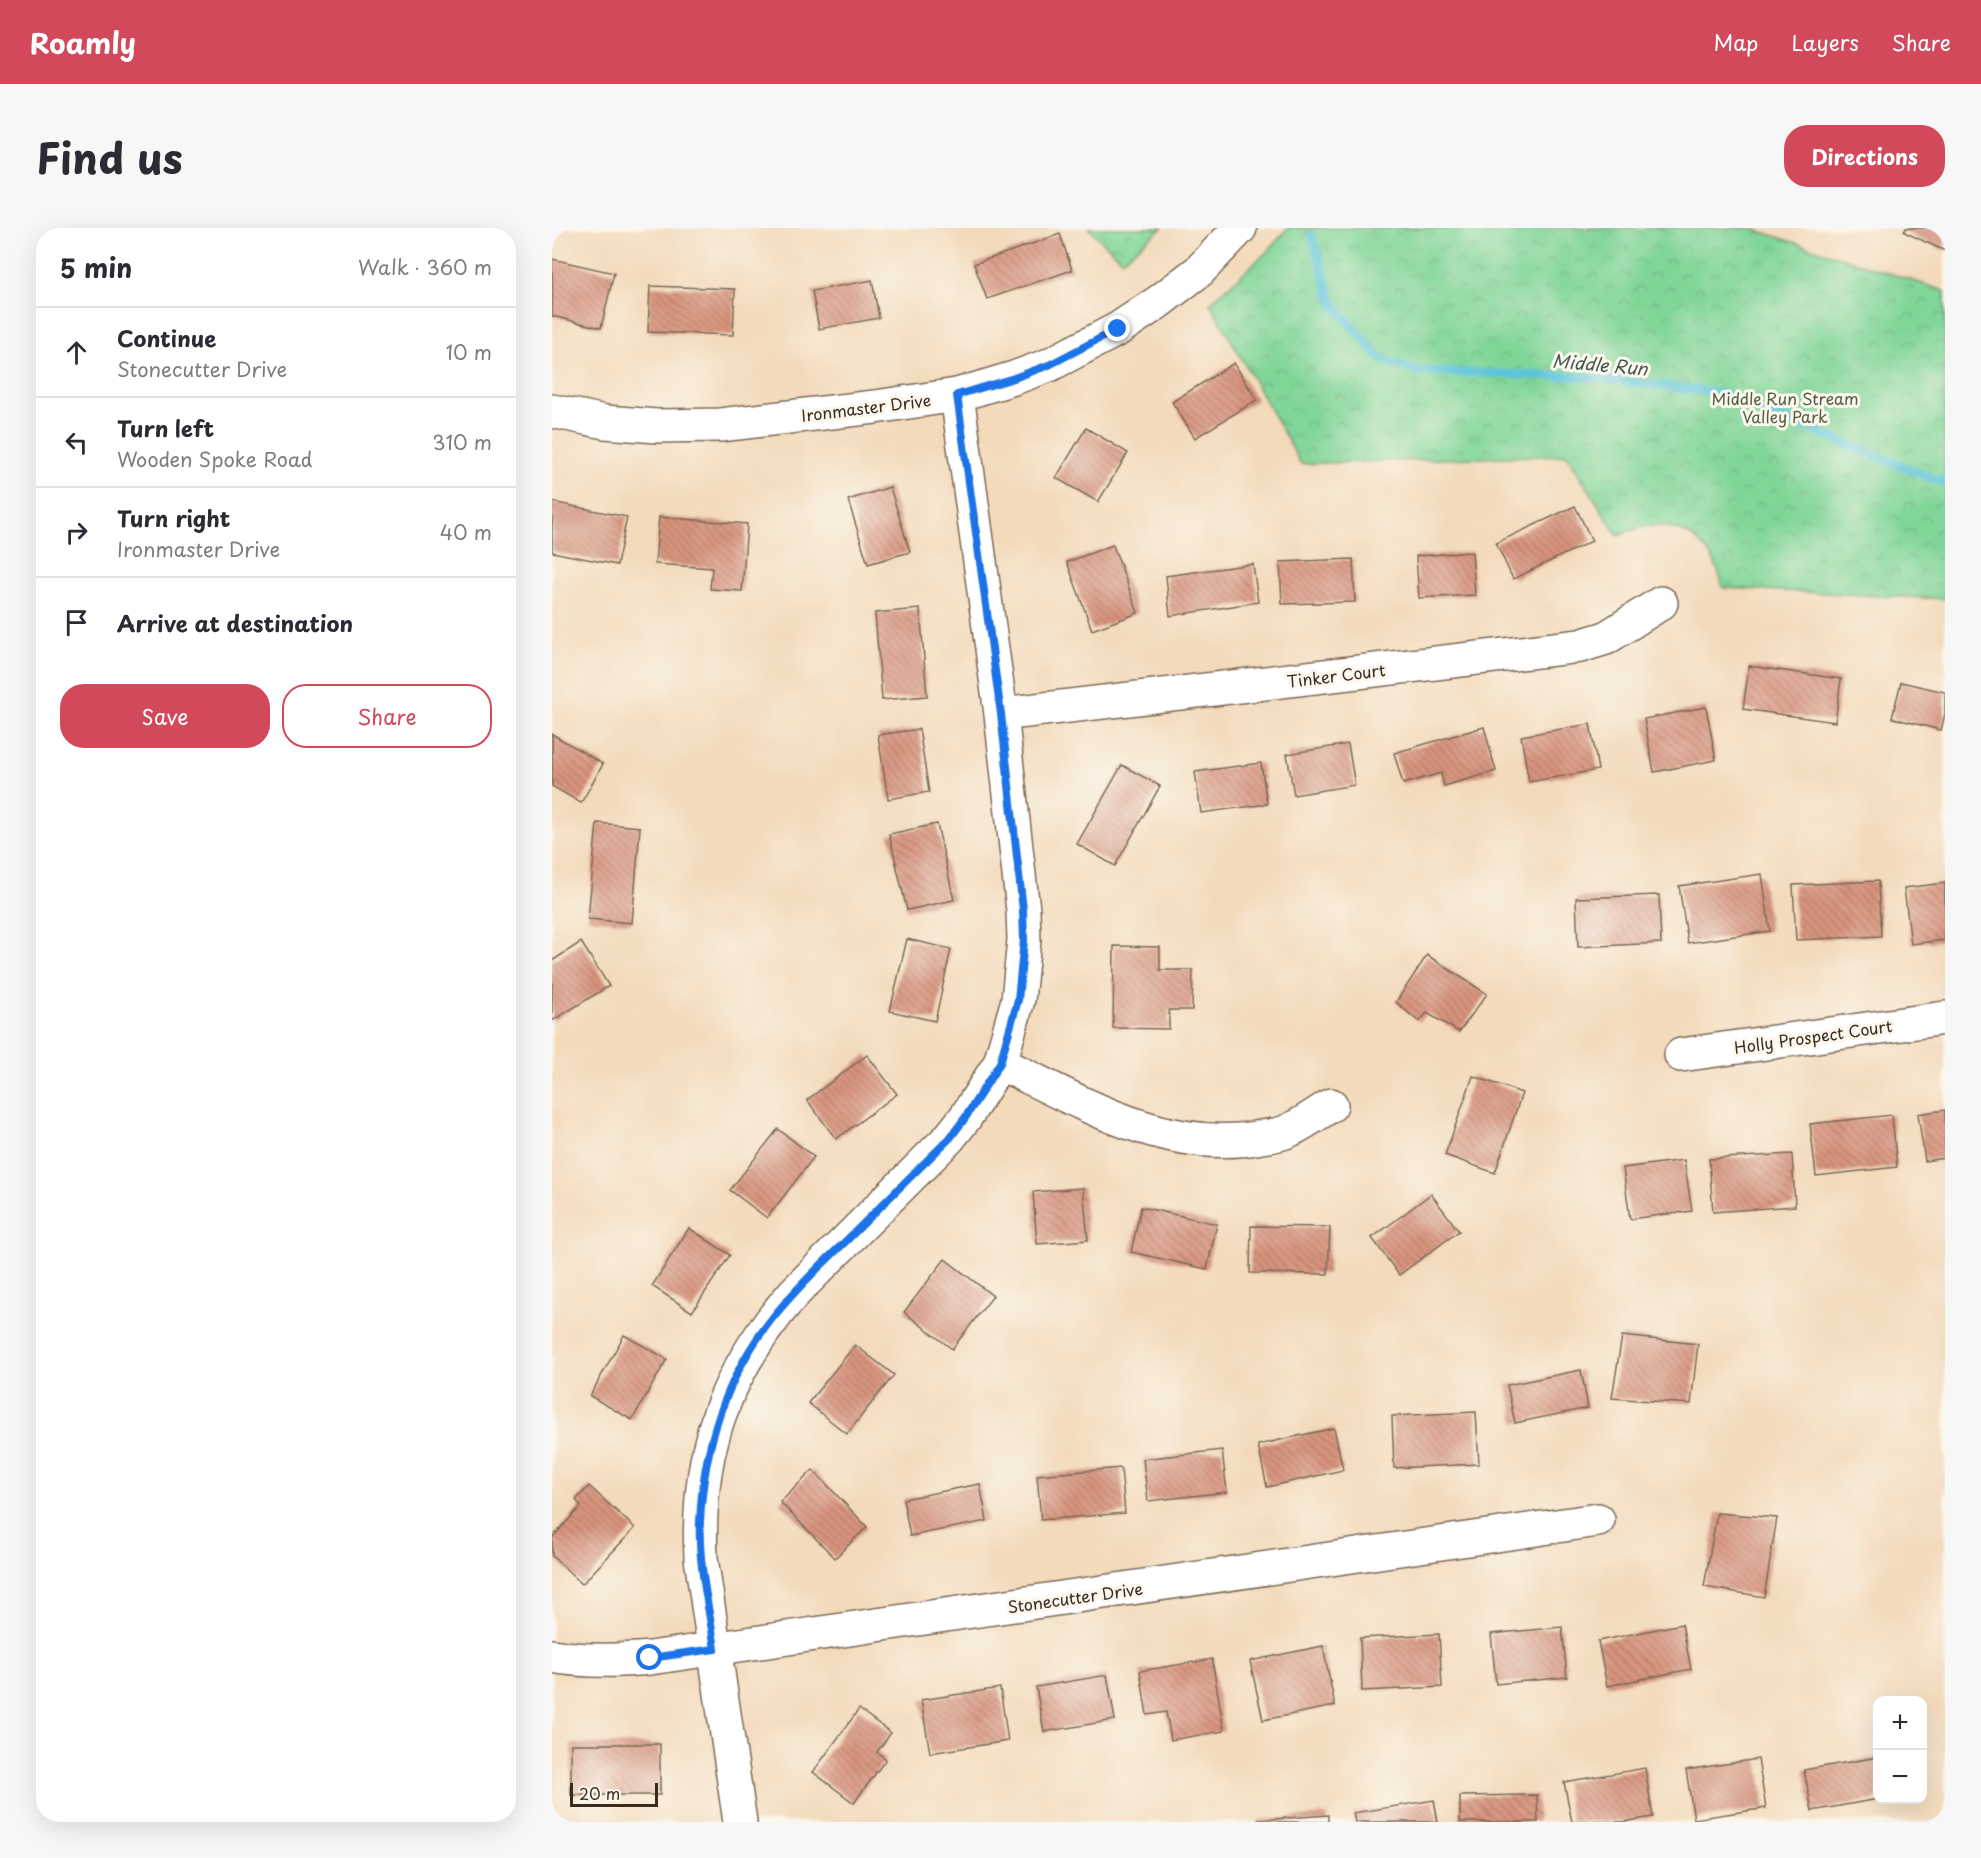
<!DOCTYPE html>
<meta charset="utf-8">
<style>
body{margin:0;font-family:"Playpen Sans",sans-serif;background:#f7f7f7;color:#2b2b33}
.controls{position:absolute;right:18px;bottom:18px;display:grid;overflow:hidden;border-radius:12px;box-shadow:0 6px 24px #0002}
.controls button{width:54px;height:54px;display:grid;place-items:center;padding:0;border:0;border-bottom:2px solid #e1e1e2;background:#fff;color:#2b2b33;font:30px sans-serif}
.scale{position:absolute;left:18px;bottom:15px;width:88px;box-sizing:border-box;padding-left:6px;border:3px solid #3b2a1e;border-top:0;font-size:16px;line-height:21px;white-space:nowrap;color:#3b2a1e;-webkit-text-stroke:4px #fbf7ec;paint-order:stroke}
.stop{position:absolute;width:18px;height:18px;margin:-14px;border:4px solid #1a73e8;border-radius:50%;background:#fff}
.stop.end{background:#1a73e8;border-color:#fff;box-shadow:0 2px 6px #0008}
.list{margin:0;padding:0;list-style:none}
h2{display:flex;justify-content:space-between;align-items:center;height:78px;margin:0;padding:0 24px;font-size:26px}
h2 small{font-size:20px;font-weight:400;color:#7c7c81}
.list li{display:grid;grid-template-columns:39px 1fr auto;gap:18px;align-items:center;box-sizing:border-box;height:90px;padding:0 24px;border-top:2px solid #e1e1e2}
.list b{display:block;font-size:22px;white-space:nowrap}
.list p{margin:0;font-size:20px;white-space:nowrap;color:#7c7c81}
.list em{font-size:20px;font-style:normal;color:#7c7c81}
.actions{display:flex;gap:12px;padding:18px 24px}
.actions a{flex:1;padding:14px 0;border:2px solid #d1495b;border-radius:24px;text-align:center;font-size:21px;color:#d1495b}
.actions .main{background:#d1495b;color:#fff}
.icon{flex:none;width:33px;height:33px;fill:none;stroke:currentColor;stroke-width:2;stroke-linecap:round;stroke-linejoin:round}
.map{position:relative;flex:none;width:1393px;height:1594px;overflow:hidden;border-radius:24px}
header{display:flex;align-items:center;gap:36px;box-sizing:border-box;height:84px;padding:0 30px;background:#d1495b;color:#fff}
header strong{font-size:28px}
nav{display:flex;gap:33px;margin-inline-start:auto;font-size:21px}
.intro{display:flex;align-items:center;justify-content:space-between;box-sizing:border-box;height:144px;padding:0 36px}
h1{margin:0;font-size:42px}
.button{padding:15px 27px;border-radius:24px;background:#d1495b;color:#fff;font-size:21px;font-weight:700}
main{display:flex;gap:36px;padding:0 36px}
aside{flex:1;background:#fff;border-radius:24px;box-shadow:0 6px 24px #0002}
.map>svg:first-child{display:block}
.park{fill:url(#park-crowns);stroke:#5e805b;stroke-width:1.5}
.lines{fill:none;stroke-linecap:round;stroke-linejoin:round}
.stream{stroke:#5dc5da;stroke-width:9}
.building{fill:url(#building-back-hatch)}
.minor-casing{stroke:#7b6855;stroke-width:36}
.minor{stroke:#fff;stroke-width:33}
.route{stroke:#1a73e8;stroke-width:8}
.labels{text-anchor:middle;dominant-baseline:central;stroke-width:6;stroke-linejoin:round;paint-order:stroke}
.park-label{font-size:16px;fill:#505d43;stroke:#fbf7ec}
.street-label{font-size:16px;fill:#3b2a1e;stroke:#fbf7ec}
.water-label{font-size:18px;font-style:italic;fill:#455856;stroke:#fbf7ec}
</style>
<header>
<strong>Roamly</strong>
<nav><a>Map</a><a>Layers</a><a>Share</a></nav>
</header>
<div class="intro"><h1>Find us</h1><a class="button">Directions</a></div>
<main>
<aside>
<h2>5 min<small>Walk · 360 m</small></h2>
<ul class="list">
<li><svg class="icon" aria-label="ahead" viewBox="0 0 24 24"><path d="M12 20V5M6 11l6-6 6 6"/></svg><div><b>Continue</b><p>Stonecutter Drive</p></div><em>10 m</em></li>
<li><svg class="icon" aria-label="left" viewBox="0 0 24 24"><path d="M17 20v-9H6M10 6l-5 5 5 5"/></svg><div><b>Turn left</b><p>Wooden Spoke Road</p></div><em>310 m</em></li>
<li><svg class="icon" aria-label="right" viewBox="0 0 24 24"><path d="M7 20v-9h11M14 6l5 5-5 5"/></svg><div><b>Turn right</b><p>Ironmaster Drive</p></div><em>40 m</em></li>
<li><svg class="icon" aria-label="arrive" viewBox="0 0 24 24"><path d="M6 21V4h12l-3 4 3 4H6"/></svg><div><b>Arrive at destination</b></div></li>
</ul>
<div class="actions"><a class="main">Save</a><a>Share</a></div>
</aside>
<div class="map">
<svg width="1393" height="1594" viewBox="0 0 1393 1594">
<defs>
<pattern id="park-crowns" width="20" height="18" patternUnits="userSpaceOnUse" patternTransform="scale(1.5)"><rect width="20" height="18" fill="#80d598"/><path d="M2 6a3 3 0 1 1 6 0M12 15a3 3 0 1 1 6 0" fill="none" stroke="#70b783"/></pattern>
<pattern id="building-back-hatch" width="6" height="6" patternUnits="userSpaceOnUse" patternTransform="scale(1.5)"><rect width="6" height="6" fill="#d8947e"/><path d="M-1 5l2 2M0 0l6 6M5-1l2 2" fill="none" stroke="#b07967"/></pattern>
</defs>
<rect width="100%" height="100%" fill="#fbf7ec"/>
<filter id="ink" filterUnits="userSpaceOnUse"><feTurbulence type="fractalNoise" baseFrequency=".0167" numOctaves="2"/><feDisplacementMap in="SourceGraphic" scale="12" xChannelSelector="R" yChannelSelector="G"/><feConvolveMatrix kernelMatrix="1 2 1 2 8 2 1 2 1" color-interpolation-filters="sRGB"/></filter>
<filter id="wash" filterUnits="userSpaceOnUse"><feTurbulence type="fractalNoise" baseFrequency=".008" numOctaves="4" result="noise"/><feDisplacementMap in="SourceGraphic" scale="24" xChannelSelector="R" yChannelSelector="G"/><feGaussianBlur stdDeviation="1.35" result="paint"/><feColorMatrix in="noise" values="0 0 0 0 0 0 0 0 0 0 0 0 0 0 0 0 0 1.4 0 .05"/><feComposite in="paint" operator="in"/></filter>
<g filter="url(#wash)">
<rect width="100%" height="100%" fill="#f3dabb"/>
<g class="park">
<path d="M536,0h74l-40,32z"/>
<path d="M736,0h462l195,63v308l-222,-11c-11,-54 -55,-76 -105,-52l-51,-81 -266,9 -91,-161 58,-52z"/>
</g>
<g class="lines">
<path class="stream" d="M760,8l21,68 48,55 35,12 176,6 128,16 225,90"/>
</g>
<g id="blocks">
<g class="building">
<path d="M1354,0h39v23l-41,-19z"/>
<path d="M508,6l12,36 -85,29 -13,-35z"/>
<path d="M0,31l62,14 -13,55 -49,-12z"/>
<path d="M320,52l7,38 -60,11 -7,-38z"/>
<path d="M98,58l85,3 -2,46 -85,-3z"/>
<path d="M682,135l23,37 -62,38 -23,-36z"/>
<path d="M534,200l42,25 -30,49 -42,-24z"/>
<path d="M338,259l20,65 -42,12 -20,-64z"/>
<path d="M0,274l75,15 -10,48 -65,-13z"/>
<path d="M1023,278l17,35 -79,38 -17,-36z"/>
<path d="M107,289l88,7 -5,67 -32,-2 2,-21 -57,-4z"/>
<path d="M561,317l25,68 -46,17 -25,-68z"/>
<path d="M920,324l3,43 -56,3 -3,-42z"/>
<path d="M801,331l2,43 -73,2 -2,-42z"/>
<path d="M701,336l5,38 -88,14 -4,-40z"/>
<path d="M368,381l7,87 -45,4 -7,-87z"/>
<path d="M1197,438l92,13 -6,43 -92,-13z"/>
<path d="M1349,454l44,10v22l-4,16 -49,-12z"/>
<path d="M1154,479l10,53 -62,12 -10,-53z"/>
<path d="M1038,496l8,46 -69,12 -8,-46z"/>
<path d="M932,499l12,44 -52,15 -3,-13 -38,11 -9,-31z"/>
<path d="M367,501l10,63 -41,7 -10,-64z"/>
<path d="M0,506l51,30 -22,39 -29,-17z"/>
<path d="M796,516l7,41 -61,10 -7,-41z"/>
<path d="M709,535l6,41 -66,9 -6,-41z"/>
<path d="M570,537l38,21 -45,80 -38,-22z"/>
<path d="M45,595l43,4 -8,96 -44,-4z"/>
<path d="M385,596l17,76 -47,10 -18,-76z"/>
<path d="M1210,646l8,57 -82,12 -9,-57z"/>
<path d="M1326,653l3,55 -85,4 -3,-55z"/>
<path d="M1393,655v57l-34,4 -7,-56z"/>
<path d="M1107,667l2,48 -83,4 -2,-49z"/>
<path d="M355,711l44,10 -16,72 -45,-10z"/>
<path d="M29,714l28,44 -57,35v-60z"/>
<path d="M562,718l46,1v23h33l-1,40h-23v19l-56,-1z"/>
<path d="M875,727l60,39 -28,38 -32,-19 -8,9 -23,-20z"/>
<path d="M315,827l30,39 -61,45 -29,-39z"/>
<path d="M921,848l49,17 -27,80 -50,-18z"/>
<path d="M1393,882v48l-20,3 -7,-47z"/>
<path d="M1340,887l5,52 -81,9 -6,-52z"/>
<path d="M226,901l36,28 -47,61 -37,-28z"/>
<path d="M1240,926l3,52 -82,6 -4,-53z"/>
<path d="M1132,932l8,51 -62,8 -7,-51z"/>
<path d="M531,960l5,52 -51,4 -4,-52z"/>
<path d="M879,966l28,37 -60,44 -27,-37z"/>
<path d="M589,979l76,17 -10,45 -76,-17z"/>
<path d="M699,998l79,1 -2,47 -78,-1z"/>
<path d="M137,1000l41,27 -38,57 -40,-26z"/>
<path d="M393,1031l48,37 -41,53 -48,-37z"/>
<path d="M72,1107l43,24 -35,61 -42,-24z"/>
<path d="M1070,1108l76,8 -7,60 -79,-6z"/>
<path d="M303,1117l39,30 -47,59 -39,-31z"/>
<path d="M1029,1142l7,38 -73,15 -8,-38z"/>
<path d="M924,1184l3,52 -85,4 -2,-52z"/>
<path d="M782,1200l9,42 -76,17 -9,-42z"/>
<path d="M670,1222l5,42 -79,9 -5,-42z"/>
<path d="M569,1240l4,45 -84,7 -4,-45z"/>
<path d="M261,1242l54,57 -32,31 -55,-56z"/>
<path d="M428,1256l7,37 -77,15 -7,-37z"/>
<path d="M37,1258l46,42 -53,56 -30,-28v-18l29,-32 -5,-6z"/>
<path d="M1165,1285l60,5 -13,79 -60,-10z"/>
<path d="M1130,1396l9,45 -84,17 -9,-45z"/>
<path d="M1010,1399l5,50 -71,7 -5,-50z"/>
<path d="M887,1406l3,53 -80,4 -2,-53z"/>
<path d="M771,1418l12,60 -72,14 -13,-59z"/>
<path d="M660,1431l12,72 -53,9 -5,-28 -19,3 -7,-44z"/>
<path d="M555,1447l8,45 -71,12 -8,-45z"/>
<path d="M448,1460l8,53 -78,12 -9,-53z"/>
<path d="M307,1481l32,24 -14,19 9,7 -32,44 -41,-31z"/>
<rect x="19" y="1516" width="89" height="51"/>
<path d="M1326,1529v42l-66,12 -8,-41z"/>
<path d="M1206,1531l8,49 -72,11 -8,-49z"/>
<path d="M1093,1540l8,49 -30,5h-51l-8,-40z"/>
<path d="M985,1567l1,27h-78v-26z"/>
<path d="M882,1572l4,22h-83l-2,-9z"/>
<path d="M776,1587v7h-70v-2z"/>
</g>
</g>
</g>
<g filter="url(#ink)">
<use href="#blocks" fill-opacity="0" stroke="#7b6855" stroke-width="1.5"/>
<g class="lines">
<g class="minor-casing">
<g id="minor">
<path d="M0,183l53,11 52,4 63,-1 155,-18 82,-12 57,-17 35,-13 69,-36 39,-26 42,-32 41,-43"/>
<path d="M449,486l579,-68 26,-8 55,-35"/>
<path d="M1129,827l264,-37"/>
<path d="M448,835c80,39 168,92 261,74 8,-1 19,-2 27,-6 15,-7 29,-17 43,-26"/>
<path d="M0,1428c33,6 65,5 98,2l948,-138"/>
<path d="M188,1594l-39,-264c-5,-107 22,-183 92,-264l156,-156 16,-20 35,-55 18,-63 6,-60 -1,-30 -22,-196 -44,-319"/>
</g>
</g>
<use href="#minor" class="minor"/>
</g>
</g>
<g class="lines" filter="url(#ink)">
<path class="route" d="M98,1430l65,-9c-6,-41 -17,-85 -15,-127 3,-74 26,-147 74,-206 22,-27 47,-51 72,-75 35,-35 69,-69 104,-103l15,-20 35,-55 18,-63 6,-60 -1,-30 -22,-196 -44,-319 57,-17 35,-13 69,-36"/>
</g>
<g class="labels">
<g class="park-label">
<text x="1233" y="170">Middle Run Stream<tspan x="1233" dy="18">Valley Park</tspan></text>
</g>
<g class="street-label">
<text transform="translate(314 179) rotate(-7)">Ironmaster Drive</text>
<text transform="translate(784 447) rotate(-7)">Tinker Court</text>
<text transform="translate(1261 808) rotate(-8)">Holly Prospect Court</text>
<text transform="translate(523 1369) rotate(-8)">Stonecutter Drive</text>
</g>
<g class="water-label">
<text transform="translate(1048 136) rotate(5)">Middle Run</text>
</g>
</g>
</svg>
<div class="controls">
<button>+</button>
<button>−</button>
</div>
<div class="scale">20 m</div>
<div class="stop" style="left:98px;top:1430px"></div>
<div class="stop end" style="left:566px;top:101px"></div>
</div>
</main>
